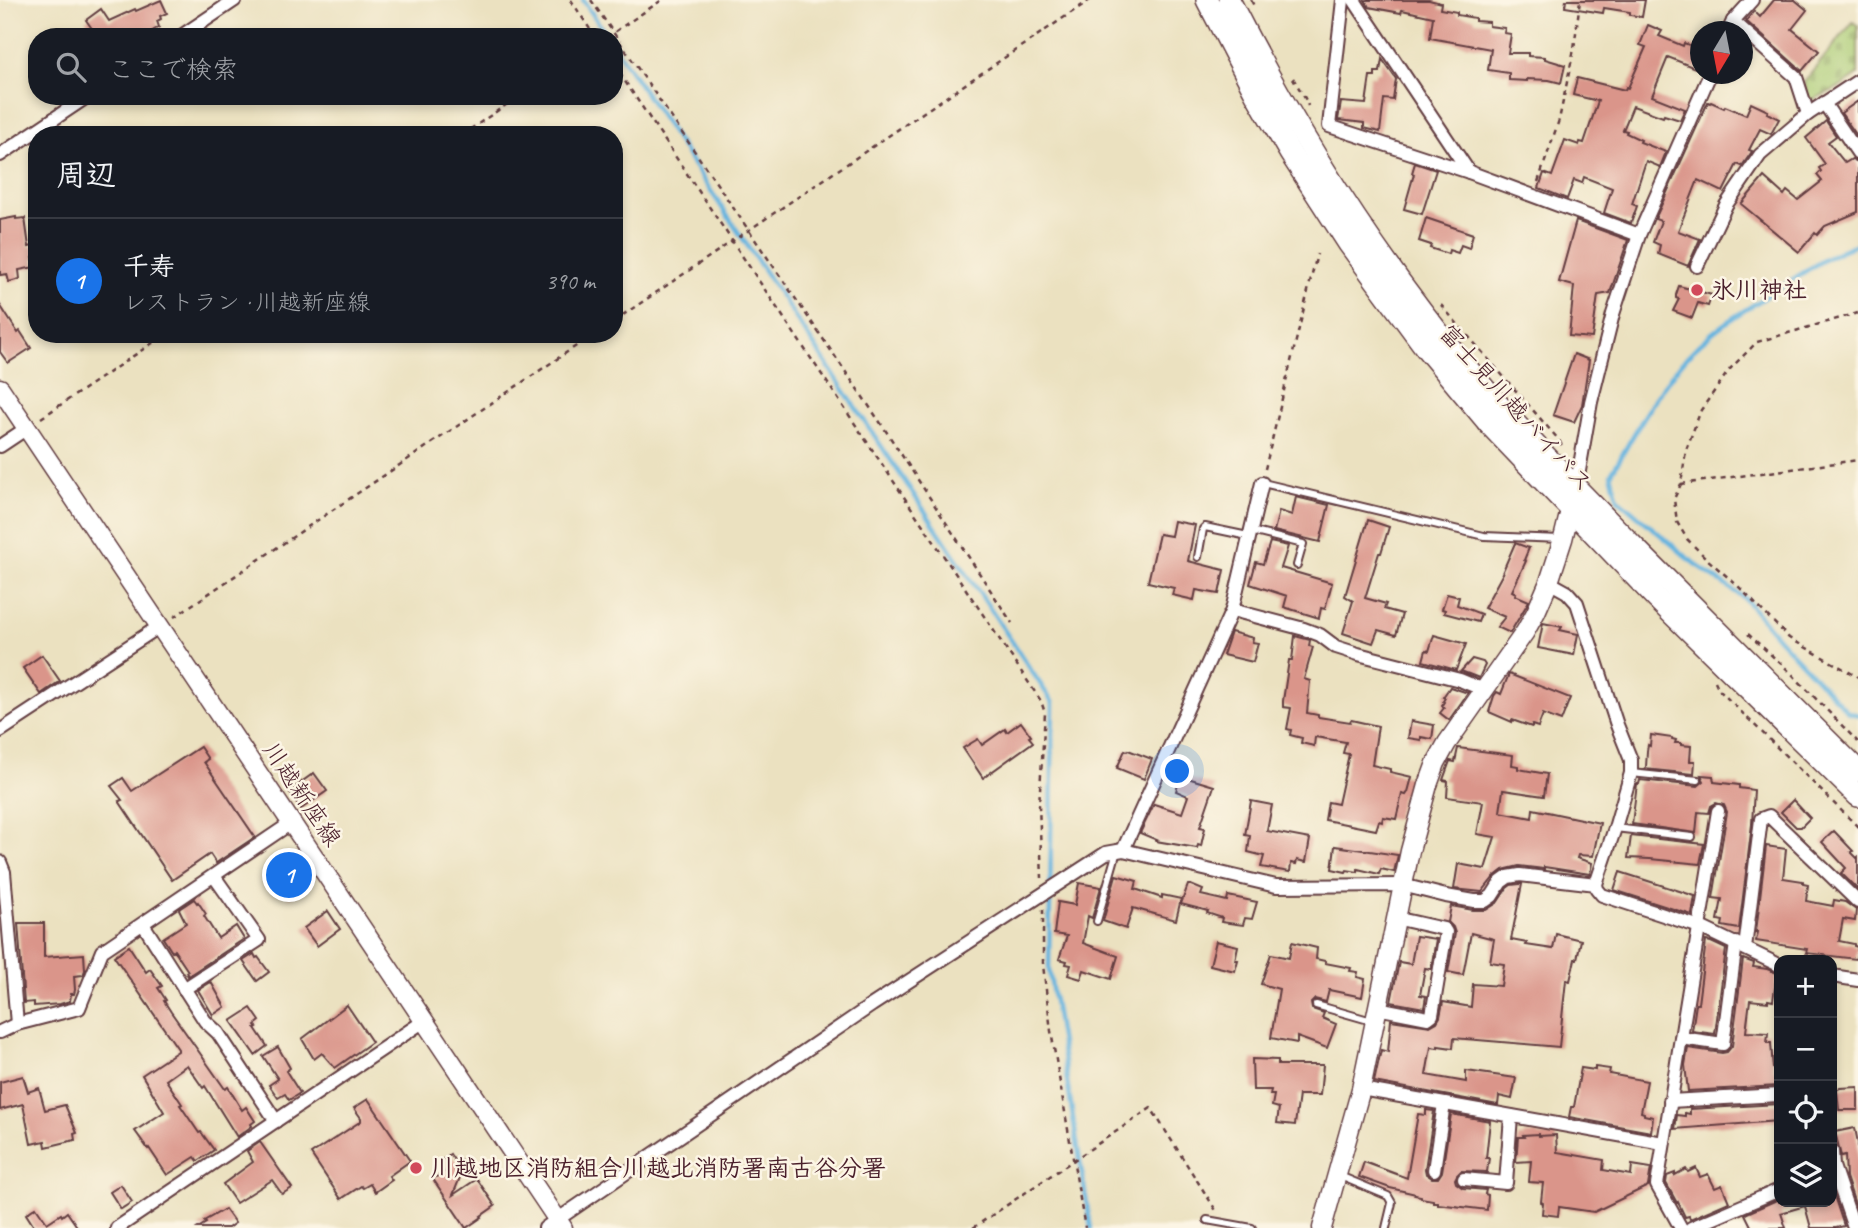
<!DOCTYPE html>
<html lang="ja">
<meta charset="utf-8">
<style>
body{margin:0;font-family:Caveat,"Klee One",sans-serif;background:#20242c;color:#f1f3f6}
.controls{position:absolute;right:21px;bottom:21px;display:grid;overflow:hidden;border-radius:14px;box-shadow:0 4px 10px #0003}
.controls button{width:63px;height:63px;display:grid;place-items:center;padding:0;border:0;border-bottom:2px solid #363941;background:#171b24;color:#f1f3f6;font:35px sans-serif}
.compass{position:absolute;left:1690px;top:21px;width:63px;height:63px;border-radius:50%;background:#171b24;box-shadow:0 4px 10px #0003;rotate:190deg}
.you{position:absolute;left:1178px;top:772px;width:24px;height:24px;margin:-18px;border:5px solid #fff;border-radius:50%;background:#1a73e8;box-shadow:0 0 0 10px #1a73e833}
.badge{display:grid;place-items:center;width:46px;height:46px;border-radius:50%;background:#1a73e8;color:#fff;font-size:23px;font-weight:700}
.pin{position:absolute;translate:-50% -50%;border:4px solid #fff;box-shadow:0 2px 7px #0006}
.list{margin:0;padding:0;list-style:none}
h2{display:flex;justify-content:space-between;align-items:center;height:91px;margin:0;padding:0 28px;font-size:30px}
h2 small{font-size:23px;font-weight:400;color:#9ea1a6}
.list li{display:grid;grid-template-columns:46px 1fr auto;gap:21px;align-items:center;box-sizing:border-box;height:126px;padding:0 28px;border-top:2px solid #363941}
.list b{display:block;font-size:26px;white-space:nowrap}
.list p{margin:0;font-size:23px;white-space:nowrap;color:#9ea1a6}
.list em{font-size:23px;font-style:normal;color:#9ea1a6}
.icon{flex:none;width:38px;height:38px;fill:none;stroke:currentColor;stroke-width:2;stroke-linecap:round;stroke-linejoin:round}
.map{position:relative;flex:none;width:1858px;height:1228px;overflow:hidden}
.search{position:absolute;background:#171b24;box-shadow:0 4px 10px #0003;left:28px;top:28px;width:595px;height:77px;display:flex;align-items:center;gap:18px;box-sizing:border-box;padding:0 24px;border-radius:28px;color:#9ea1a6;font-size:26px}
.panel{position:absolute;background:#171b24;box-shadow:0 4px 10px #0003;left:28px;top:126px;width:595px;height:217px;border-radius:28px}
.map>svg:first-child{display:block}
.cemetery{fill:url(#cemetery-stones);stroke:#7a7650;stroke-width:2}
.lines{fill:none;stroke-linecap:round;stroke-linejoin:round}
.stream{stroke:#65b4df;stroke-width:4.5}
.building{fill:#da958a}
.lane-casing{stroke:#623c41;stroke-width:10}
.street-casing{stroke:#623c41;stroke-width:16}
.secondary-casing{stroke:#623c41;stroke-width:21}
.highway-casing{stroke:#623c41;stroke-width:24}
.path{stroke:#623c41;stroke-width:2.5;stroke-dasharray:5 5;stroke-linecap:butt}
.lane{stroke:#fff;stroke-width:6}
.street{stroke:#fff;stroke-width:12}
.secondary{stroke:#fff;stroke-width:18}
.highway{stroke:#fff;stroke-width:21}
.poi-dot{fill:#d1495b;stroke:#fcf5e5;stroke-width:2.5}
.labels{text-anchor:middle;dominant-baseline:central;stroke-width:5;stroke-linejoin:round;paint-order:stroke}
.poi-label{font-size:24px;font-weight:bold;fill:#4a1f2b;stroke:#fcf5e5;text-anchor:start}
.street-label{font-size:24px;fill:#4a1f2b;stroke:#fcf5e5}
</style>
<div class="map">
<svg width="1858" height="1228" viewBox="0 0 1858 1228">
<defs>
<pattern id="cemetery-stones" width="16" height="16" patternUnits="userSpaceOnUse" patternTransform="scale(1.75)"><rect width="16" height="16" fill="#abcc74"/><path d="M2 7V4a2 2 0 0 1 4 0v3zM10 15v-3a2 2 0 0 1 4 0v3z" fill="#95af65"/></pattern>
</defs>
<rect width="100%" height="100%" fill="#fcf5e5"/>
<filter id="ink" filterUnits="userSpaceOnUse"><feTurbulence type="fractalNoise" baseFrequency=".0143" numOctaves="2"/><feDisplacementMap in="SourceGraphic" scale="14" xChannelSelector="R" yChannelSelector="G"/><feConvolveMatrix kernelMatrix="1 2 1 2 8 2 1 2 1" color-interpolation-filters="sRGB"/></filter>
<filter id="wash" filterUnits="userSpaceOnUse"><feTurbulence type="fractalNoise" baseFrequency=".00686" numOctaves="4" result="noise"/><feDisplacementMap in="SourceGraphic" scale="28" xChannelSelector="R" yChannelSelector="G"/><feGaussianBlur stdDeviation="1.57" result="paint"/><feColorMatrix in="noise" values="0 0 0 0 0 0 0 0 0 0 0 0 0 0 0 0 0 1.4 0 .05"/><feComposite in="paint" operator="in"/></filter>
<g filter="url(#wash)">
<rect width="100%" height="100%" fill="#ebe1c0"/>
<path class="cemetery" d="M1853,22l5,4v49l-16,11 -32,15 -2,-1 -4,-18z"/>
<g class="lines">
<g class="stream">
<path d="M583,0l25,37"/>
<path d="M614,46l439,657 -4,267 42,258"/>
<path d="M1858,244c-28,9 -55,29 -80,45 -22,15 -47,28 -67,45 -45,36 -71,91 -100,140l7,25 77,65 49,34 35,41 69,73 10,3"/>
</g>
</g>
<g id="blocks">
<g class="building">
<path d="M161,0l6,13 -7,3 1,3 -4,2 2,6 -17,10h-15l-3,-6 -16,6h-10l-12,-17 15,-11 8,12 26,-12 1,2z"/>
<path d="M1365,0h64l12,3 -1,6 17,3v3l18,3v3l14,1v4l16,2 -1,5 7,1 -3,19h20v3l17,1v2l20,6 -4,18 -12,-3 -22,-1v2l-18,-1v-7l-21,-3 3,-21 -61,-11 3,-21 -31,-7 -1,3 -32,-6z"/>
<path d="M1566,0h79l-3,17 -12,-2v-3l-26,-4 -1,5 -38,-6z"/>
<path d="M1774,0h21l12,10 -15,19 27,22 -17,20 -56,-50 8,-10 6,6z"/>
<path d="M1648,25l14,6 -3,5 24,10 1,-3 16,6v21l-32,-13 -16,39 33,13 -5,11 -16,-5 -1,2 -30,-11 -10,24 4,1 -1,2 15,7 -1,2 26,10 -6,15 -14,-6 -14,43 5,2 -6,17 -27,-10 8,-25 -28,-11 -2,6 -8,-3 -7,19 -28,-11 5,-15 8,3 13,-36 14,5 1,-3 4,1 14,-42 -25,-6 4,-17 48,12 1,-3 2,1 18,-41 -6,-2z"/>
<path d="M1382,59l14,20 -3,21 -9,-1 -4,33 -16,-4v-5l-26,-3 3,-18 25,2 4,-28h5v-4h5z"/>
<path d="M1858,101v36l-17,-24z"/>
<path d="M1708,102l2,1 1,-1 13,6 1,-2 21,9 5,-12 17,8 -1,2 12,6 -8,15 -11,-5 -11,21 3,1 -1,2 -9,13 -5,-2 -14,28 -25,-12 -20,51 22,8 -12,27 -30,-12 2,-9 -7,-3 8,-21 -6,-2z"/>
<path d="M1826,121l10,15 -8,6 17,21 7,-4 6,3v50l-33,14 -8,9 -2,-2 -16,19 -58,-48 23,-27 20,18 3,-4 11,9 24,-19 -5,-6 4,-4 -2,-3 6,-4 -19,-26z"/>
<path d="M1415,163l21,7 -14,44 -18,-5 10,-35 -2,-1z"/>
<path d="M16,217v2l9,-1 4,29 4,-1 3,12h-3l2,9 -16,3 1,9 -11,3 -2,-8 -7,1v-55z"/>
<path d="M1426,218l47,16 -4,14 -8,-3 -3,8 -9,-3 -1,4 -18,-6 1,-3 -12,-4z"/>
<path d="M1576,221l52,19 -18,53 -12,2 -6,43 -23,-2 5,-50 -15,-4z"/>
<path d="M1679,286l33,9 -4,11 -10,-3 -6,15 -19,-7 6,-12 -3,-1v-3z"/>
<path d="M0,305l18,28 2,-2 11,17 -23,15 -8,-11z"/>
<path d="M1574,354l15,6 -7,45 -8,17 -21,-7z"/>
<path d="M1296,497l33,8 -9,37 -46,-11 5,-20 13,4z"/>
<path d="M1368,520l21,7 -8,26h-2l-14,45 21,6 -2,5 18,5 -6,21 -18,-5 -5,13 -30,-10 10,-32 -8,-5z"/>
<path d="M1174,521l21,4 -7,36 36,9 -5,24 -23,-4 -2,10 -22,-5 2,-7 -26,-6 11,-48 12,2z"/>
<path d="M1270,542l18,4 -7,22 51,15 -7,26 -4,-1 -2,10 -35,-11 3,-11 -37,-12 6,-22 7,2z"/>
<path d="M1515,543l14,5 -5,12 2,1 -14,30 4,2 -1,2 14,6 -19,32 -13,-6 8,-10 -21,-9 19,-35h-1z"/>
<path d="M1447,594l12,3 -2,8 24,9 -3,8 -34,-9 1,-3 -3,-1z"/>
<path d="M1543,623l19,4 -2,3 18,4 -4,21 -36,-7z"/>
<path d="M1231,632l22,6 -1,4 6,1 -5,19 -30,-7z"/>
<path d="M1434,635l32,9 -10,26 -33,-9 3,-11 3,1z"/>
<path d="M1295,636l15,4 -1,6 4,1 -9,32 6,2 -3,32 11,2v2l32,5 1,-2 27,6 -6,39 18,4v3l22,5 -4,15 -2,3 -4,-1 -6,25 -13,-2 -1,5 -3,-1 -3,9 -51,-10 3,-18 10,2 11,-50 -6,-1 3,-11 -31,-5 -1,9 -13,-3 1,-5 -12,-3 1,-5 -4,-1 4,-21 -8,-1v-6l6,-41h3z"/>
<path d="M42,655l18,26 -19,13 -18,-26z"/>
<path d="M1472,659l11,3 2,3 -6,13 -18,-7z"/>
<path d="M1509,674l61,24 -9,23 -18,-7 -5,13 -6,-2v2l-20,-7v2l-23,-10 5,-16 3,-4 4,2z"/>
<path d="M1450,687l18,6 -19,27 -9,-7 4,-5 -2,-3 2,-3 -1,-1 2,-3 -2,-1z"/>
<path d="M1411,721l23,4 -2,14 -11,-2v3l-13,-2z"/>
<path d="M1021,722l10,14 -2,1 4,5 -50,36 -20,-30 15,-9 4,6 23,-16 2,3z"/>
<path d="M1651,735l21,3v1l4,1 -1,3h6v2l10,1 -1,15h5l-1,13 -50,-5 2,-2 1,-16 1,-6 2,1z"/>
<path d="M200,747l8,12 -4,3 51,75 -39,26 -6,-9 -38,26 -53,-79 3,-1 -11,-14 12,-8 9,13z"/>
<path d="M1458,748l55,7 -1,10 6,1v3l29,5 -3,22 -41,-6 -3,22 32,6 1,-9 67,14 -7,33 -15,-1 -1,3 15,5 -2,11 -46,-7v2l-25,-3 -16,4 -9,7 -12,15 -28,-3 4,-25 27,5 10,-32 -18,-3 6,-32 -36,-5 1,-16 -5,-1 7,-19 5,1z"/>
<path d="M1125,750l2,1 1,-1 24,9 -8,20 -27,-11z"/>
<path d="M314,773l13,18 -26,18 -12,-18z"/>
<path d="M1701,775l12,1 1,6 25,3v3l15,2 -2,34 -13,105 -17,-3 1,-5 -5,-1 4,-21 -9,-1 14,-86 -3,-7 -8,-2 -5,3 -2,7 -11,-1 -2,21 -64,-9 5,-40h2l1,-4 58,6 6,-5z"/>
<path d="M1181,776l33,10 -14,41 5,1 -3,13 -1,5 -3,-1 -1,3 -41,-7 1,-1 -17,-7 14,-29 28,9 6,-17 -12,-5z"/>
<path d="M1793,800l17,18 -9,9h-5l-15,-15z"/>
<path d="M1251,801l21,4 -5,26 43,8 -4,23 -9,-2 -1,4 -5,-1 -1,9 -29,-5 3,-11 -16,-4 2,-16 -5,-1z"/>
<path d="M1834,831l19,20 -2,1 6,6 1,-1v33l-17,-17 5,-5 -24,-26z"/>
<path d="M1631,836l73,8 -4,20 -50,-5 -22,-1z"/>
<path d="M1335,846l63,9 -4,17 -13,-3 -2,5 -21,-5v3l-11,-2 -1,2 -14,-3z"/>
<path d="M1766,846l20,3 -3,29 20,3v3l5,1 -2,16 27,5 1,-6 11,2 11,8 -1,11 -12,-2 -4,22 15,3v2l4,1 -2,12 -50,-6 1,-4 -51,-8 2,-9h-2z"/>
<path d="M294,859l16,25 -21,14 -8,-11 3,-2 -9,-13z"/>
<path d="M1620,872l75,24 -3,19 -78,-25z"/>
<path d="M1116,875l21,6 -2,8 27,9v-3l19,4 -5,21 -43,-12 -7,21 -23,-8z"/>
<path d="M1079,883l22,4 -9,31 -4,-2 -5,27 35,13 -7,23 -27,-9 -3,9 -13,-4 3,-10 -5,-1 1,-3 -8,-2 8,-23 -13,-2 4,-32 17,3z"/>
<path d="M1520,884h2l-11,56 16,3 -1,2 27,4 3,-15 25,6 -4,19h-2l-5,22 -4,-1 -7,67 -105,-9 -1,10 -15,-2v2l-7,-1 -5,28 40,7v-11l50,7 -4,21 -13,-3 -1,9 -124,-23 7,-32 7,2 3,-32 39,6 7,-4 3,-5 3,-15 28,5 2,-23 28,2 3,-22 -14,-2 4,-23 -23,-6 -8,42 -15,-3 7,-39 -2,-6 -5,-5 3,-16 22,4h13l11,-7 10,-15 4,-3z"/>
<path d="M1188,885h3l12,5 -2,5 26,6 1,-5 29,6 -5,17 -7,-1 -2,7 -22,-3 1,-4 -15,-5 1,-2 -27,-7z"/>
<path d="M194,899l3,4 1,-1 8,12 -2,2 14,22 18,-12 8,13 -56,37 -2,-4 2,-1 -14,-21 -2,2 -9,-14 23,-15 -7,-14z"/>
<path d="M328,911l12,18 -23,17 -13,-18z"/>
<path d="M18,923h26v34l40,-3 1,16 -2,5 -9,1 1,14 -1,4h-3l-1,7 -10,3 -26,2v-4l-10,1z"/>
<path d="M1416,936l20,3 -5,30 -6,-1 -5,27 6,1 -2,12 -33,-6 8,-40 12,2z"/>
<path d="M1216,941l22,5 -3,14h3l-3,11 -25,-6z"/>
<path d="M1706,941l5,1 15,7 -11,85 -23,-3 4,-27h2z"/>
<path d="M1292,942l25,6 -1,11 9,2v2l26,5 -1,3 8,1 -1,5 8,2 -3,18 -33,-7 -3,12 -11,-3 -4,4 1,6 12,4 -2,5 14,6 -9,24 -30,-11v6l-26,-5 8,-49 -18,-5 10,-30 18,4z"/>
<path d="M129,946l17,26 4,-3 12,17 -4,2 8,12 -2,1 7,11 54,77 3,-2 14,23 4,-3 9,14 -4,3 1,2 -15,11 -32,-51 -2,2 -16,-23 -21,15 16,24 -2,1 19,28 2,-1 13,18 -16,11 -3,-4 -28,18 -18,-27 -1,1 -13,-18 29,-19 -22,-37 36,-24v-2l-64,-93z"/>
<path d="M254,954l2,4 2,-1 11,15 -12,9 -14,-20z"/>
<path d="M1743,959l11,4 -1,4 14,2 10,4 -4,28 -5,-1v2l-18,-2 -4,32 22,1 -1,10h4l2,26h6v17l-91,5 -3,-26 3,-17 34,5 5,-1 5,-6z"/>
<path d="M211,982l14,25 -12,8 -15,-25z"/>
<path d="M347,1005l25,37 -37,26 -13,-15 -8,6 -12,-20z"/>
<path d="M251,1008l9,13 -5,4 2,2 -2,1 12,18 -12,9 -24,-34z"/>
<path d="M278,1047l12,21 -4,3 14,22 -11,7 -4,-6 -7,4 -9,-13 9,-6 -15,-23z"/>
<path d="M1252,1059l26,1v5h45l-3,30h-21l-4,30 -18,-2 2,-15 -7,-2 2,-11h-4l1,-5h-18z"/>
<path d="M1595,1067l15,2 -1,5 38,7 -6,31 3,1v2l9,2 -2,15 -82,-15 2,-10h3l7,-39 14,2z"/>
<path d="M23,1076l5,16 11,-4 6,22 20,-5 12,28 -3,1 1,6 -29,7 -1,-6 -14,3 -8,-40 -23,6v-28z"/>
<path d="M1858,1087v23h-19l-2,-20 3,-2z"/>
<path d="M368,1099l42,62 -21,15 3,4 -17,12 -5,-8 -7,4 -2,-2 -20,13 -30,-45 50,-33v-3l-7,-10z"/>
<path d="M1779,1104v16l-1,1 -103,8 2,-14 8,1v-3l5,1v-5z"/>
<path d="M1426,1110l8,1 -9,58 1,5 6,4h6l4,-6 9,-58 39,7 -4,37h3l-2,14 -26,-1 -4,4 -2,4 1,4 7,5 23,2 -1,4 3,1 -1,15 -49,-6v-2h-5v-2l-12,-2v-2l-6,-1 1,-1 -26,-6 -31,-11 5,-15 43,16 11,-64 8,1z"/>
<path d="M1855,1128l3,15v70l-12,-36 -1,-22 -4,1 -6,-24z"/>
<path d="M1538,1134v2l18,-1 1,17 47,8 -1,10 28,5 1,-10 19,3 -3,18 -54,26 -35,-5 -1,9 -16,-2 1,-11 -2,-1 2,-19 -14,-1 2,-21 -15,1 2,-25h6l-1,-2z"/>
<path d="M260,1142l32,46 -10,6 -10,-14 -36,23 -13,-19 30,-22 -6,-11z"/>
<path d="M450,1154l4,6h13l-14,35 24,-16 18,27 -14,10 1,1 -16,11 -33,-49 11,-7 -6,-9z"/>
<path d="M1696,1168l4,9 8,-3 7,14 7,-3 7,17 -39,17 -1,-3 -4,1 -7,-15 -1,1 -11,-20 1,-7 8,-3v2l11,-6 2,3z"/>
<path d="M121,1185l11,17 -11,7 -11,-17z"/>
<path d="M1832,1190l12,36 -8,2h-25l-6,-22 -24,7 5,15h-34l-7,-14 34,-15v3h53z"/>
<path d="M36,1207l11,16 14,-9 1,2 5,-4 11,16h-43l-9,-14z"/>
<path d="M225,1209l10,14 -7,5h-30l8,-5 -2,-2z"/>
</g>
</g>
</g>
<g filter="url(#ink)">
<use href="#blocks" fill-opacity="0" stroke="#623c41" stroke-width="2"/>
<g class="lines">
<g class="lane-casing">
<g id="lane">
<path d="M1263,483l221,53 77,3"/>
<path d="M1251,531l52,13 -6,21"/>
<path d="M1198,557l5,-28 2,-2 43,9"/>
<path d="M1631,773l67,7"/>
<path d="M1615,828l77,9"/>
<path d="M1097,921l20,-70"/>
<path d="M1316,1005l56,16"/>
<path d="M1340,1176l48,20 4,7 -6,25"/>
<path d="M1207,1220l45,8"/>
</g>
</g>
<g class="street-casing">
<g id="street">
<path d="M1343,0l-14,126 140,46"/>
<path d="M1354,0l115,172 170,63"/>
<path d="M1733,21l63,56 12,37"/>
<path d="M1728,32l5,-11 19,-21"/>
<path d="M180,37l55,-37"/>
<path d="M1824,103l34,50"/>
<path d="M0,155l88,-59"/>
<path d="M1697,266l29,-61 34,-50 48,-41 50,-33"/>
<path d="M0,446l27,-18"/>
<path d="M1576,488l15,-86 22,-88 26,-79 71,-161"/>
<path d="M1549,582l18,10 10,11 40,122 14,35v13l-16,55 -19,56 1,5 5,6 98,32 79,38"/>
<path d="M1232,610l72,19 16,6 16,12 22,7 102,26 24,10"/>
<path d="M0,731l160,-105"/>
<path d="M1123,850l109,-240 30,-127"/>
<path d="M0,862l4,10 13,152"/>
<path d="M143,924l62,97 13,12 58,88"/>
<path d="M1745,948l16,-129 8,-3 89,86"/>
<path d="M1832,976l26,4"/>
<path d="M184,989l75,-49 -45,-64"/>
<path d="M1377,1008l51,10 4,-3 14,-83 -2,-3 -49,-11"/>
<path d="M0,1032l17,-8 62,-16 23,-57 189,-128"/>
<path d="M1681,1038l42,6 13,-101"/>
<path d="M1361,1089l302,54"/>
<path d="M1670,1101l109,-6"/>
<path d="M1832,1151l1,15 21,62"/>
<path d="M1434,1170l10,-66"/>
<path d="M1464,1179l42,4 5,-67"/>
<path d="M117,1228l307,-207"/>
<path d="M545,1228l327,-223 234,-152 17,-3 153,36 126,-1 44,11 28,5h11l7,-5 9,-14 7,-5 12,-2 76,9"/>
<path d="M1681,1228l-24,-43 61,-374"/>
<path d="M1691,1228l88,-38"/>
</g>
</g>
<g class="secondary-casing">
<g id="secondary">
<path d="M0,388l563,840"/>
<path d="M1322,1228l39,-139 49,-238 18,-66 8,-22 11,-20 78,-111 11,-20 13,-30 14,-43 10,-41"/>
</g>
</g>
<g class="highway-casing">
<g id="highway">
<path d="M1207,0l49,94 34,59 59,91 76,103 66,79 166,173 201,197"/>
<path d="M1229,0c66,131 144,255 238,368 52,63 109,120 166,178 75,76 150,150 225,225"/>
</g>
</g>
<g class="path">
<path d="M571,0l24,37"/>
<path d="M591,0l291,425 130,198"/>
<path d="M1251,0l4,8"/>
<path d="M607,37l55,-37"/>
<path d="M614,65l427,636 4,12 -6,92 3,73"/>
<path d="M1293,78l13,22 2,6"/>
<path d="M462,135l57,-39"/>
<path d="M1538,182l21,-62 15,-71 6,-49"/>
<path d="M1441,305l118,135 3,6"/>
<path d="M1858,313l-101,29 -27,27 -29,41 -15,40 -5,34 -7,15 3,23 10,17 20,20 31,27 51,52 69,39"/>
<path d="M614,321l476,-321"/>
<path d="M41,418l125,-84"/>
<path d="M1265,469l52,-215"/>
<path d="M1681,484l177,-24"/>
<path d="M174,617l420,-283"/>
<path d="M1748,634l41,37 69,71"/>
<path d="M1715,681l4,9 139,137"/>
<path d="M1043,909v56l8,66 34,197"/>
<path d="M973,1228l178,-120 66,104"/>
</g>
<use href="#lane" class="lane"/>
<use href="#street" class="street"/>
<use href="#secondary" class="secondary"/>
<use href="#highway" class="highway"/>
</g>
</g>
<g class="poi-dot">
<circle cx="1697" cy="290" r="7"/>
<circle cx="416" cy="1168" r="7"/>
</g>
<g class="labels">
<g class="poi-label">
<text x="1711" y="290">氷川神社</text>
<text x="430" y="1168">川越地区消防組合川越北消防署南古谷分署</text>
</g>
<g class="street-label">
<text transform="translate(1516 408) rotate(48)">富士見川越バイパス</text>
<text transform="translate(302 794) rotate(56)">川越新座線</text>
</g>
</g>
</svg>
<div class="controls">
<button>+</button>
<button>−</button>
<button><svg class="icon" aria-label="locate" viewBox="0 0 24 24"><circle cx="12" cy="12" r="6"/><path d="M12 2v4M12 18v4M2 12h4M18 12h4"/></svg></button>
<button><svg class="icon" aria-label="layers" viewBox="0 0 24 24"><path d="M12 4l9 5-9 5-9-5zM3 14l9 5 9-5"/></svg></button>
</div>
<svg class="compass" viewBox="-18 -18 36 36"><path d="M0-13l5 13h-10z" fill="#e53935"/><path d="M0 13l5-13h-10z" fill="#9ea1a6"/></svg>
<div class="you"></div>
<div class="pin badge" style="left:289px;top:875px">1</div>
<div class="search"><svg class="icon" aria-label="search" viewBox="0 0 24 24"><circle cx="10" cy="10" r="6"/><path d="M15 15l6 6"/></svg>ここで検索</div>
<section class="panel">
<h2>周辺<small></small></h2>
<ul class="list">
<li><span class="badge">1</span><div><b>千寿</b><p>レストラン · 川越新座線</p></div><em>390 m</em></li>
</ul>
</section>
</div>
